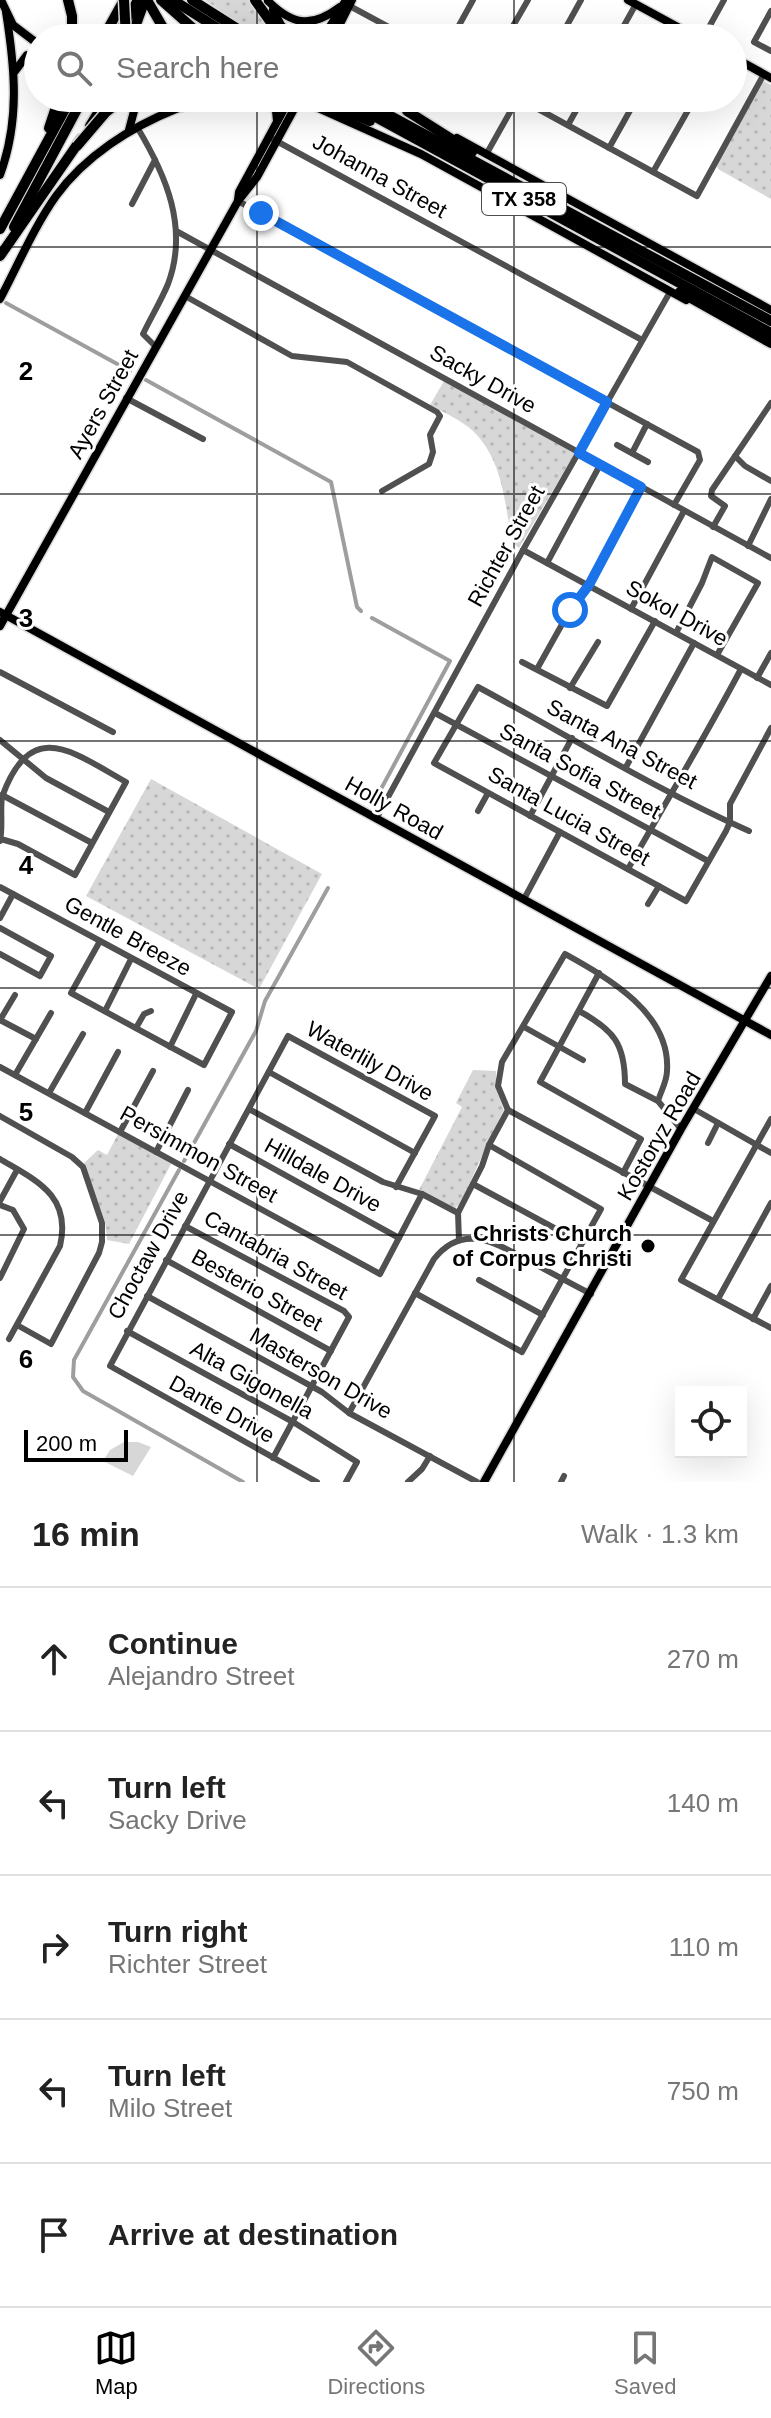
<!DOCTYPE html>
<meta charset="utf-8">
<style>
body{margin:0;font-family:Helvetica,sans-serif;background:#f6f6f6;color:#222}
.controls{position:absolute;right:24px;bottom:24px;display:grid;overflow:hidden;border-radius:0px;box-shadow:0 8px 32px #0002}
.controls button{width:72px;height:72px;display:grid;place-items:center;padding:0;border:0;border-bottom:2px solid #e0e0e0;background:#fff;color:#222;font:40px sans-serif}
.scale{position:absolute;left:24px;bottom:20px;width:104px;box-sizing:border-box;padding-left:8px;border:4px solid #000;border-top:0;font-size:22px;line-height:28px;white-space:nowrap;color:#000;-webkit-text-stroke:6px #fff;paint-order:stroke}
.stop{position:absolute;width:24px;height:24px;margin:-18px;border:6px solid #1a73e8;border-radius:50%;background:#fff}
.stop.end{background:#1a73e8;border-color:#fff;box-shadow:0 2px 8px #0008}
.list{margin:0;padding:0;list-style:none}
h2{display:flex;justify-content:space-between;align-items:center;height:104px;margin:0;padding:0 32px;font-size:34px}
h2 small{font-size:26px;font-weight:400;color:#767676}
.list li{display:grid;grid-template-columns:52px 1fr auto;gap:24px;align-items:center;box-sizing:border-box;height:144px;padding:0 32px;border-top:2px solid #e0e0e0}
.list b{display:block;font-size:30px;white-space:nowrap}
.list p{margin:0;font-size:26px;white-space:nowrap;color:#767676}
.list em{font-size:26px;font-style:normal;color:#767676}
.icon{flex:none;width:44px;height:44px;fill:none;stroke:currentColor;stroke-width:2;stroke-linecap:round;stroke-linejoin:round}
.map{position:relative;flex:none;width:771px;height:1482px;overflow:hidden}
.search{position:absolute;background:#fff;box-shadow:0 8px 32px #0002;left:24px;right:24px;top:24px;height:88px;display:flex;align-items:center;gap:20px;box-sizing:border-box;padding:0 28px;border-radius:44px;color:#767676;font-size:30px}
.sheet{height:824px;background:#fff}
nav{display:flex;justify-content:space-around;align-items:center;box-sizing:border-box;height:112px;border-top:2px solid #e0e0e0;background:#fff;font-size:22px;color:#767676}
nav a{display:grid;justify-items:center;gap:4px}
nav .on{color:#000}
.map>svg:first-child{display:block}
.grass{fill:url(#grass-dots)}
.garden{fill:#d7d7d7}
.lines{fill:none;stroke-linecap:round;stroke-linejoin:round}
.canal{stroke:#9e9e9e;stroke-width:4}
.major-casing{stroke:#dbdbdb;stroke-width:11}
.highway-casing{stroke:#dbdbdb;stroke-width:13}
.minor{stroke:#505050;stroke-width:6}
.major{stroke:#000;stroke-width:8}
.highway{stroke:#000;stroke-width:10}
.highway-bridge-casing{stroke:#dbdbdb;stroke-width:13;stroke-linecap:butt}
.highway-bridge{stroke:#000;stroke-width:10}
.route{stroke:#1a73e8;stroke-width:10}
.grid{fill:none;stroke:#000;stroke-width:2;stroke-opacity:0.55}
.poi-dot{fill:#000;stroke:#fff;stroke-width:3}
.labels{text-anchor:middle;dominant-baseline:central;stroke-width:6;stroke-linejoin:round;paint-order:stroke}
.shield{fill:#fff;stroke:#4c4c4c;stroke-width:2}
.shield-label{font-size:20px;font-weight:bold;fill:#000}
.street-label{font-size:22px;fill:#000;stroke:#fff}
.poi-label{font-size:22px;font-weight:bold;fill:#000;stroke:#fff;text-anchor:end}
.grid-label{font-size:26px;text-anchor:middle;font-weight:bold;fill:#000;stroke:#fff;stroke-width:6;stroke-linejoin:round;paint-order:stroke}
</style>
<div class="map">
<svg width="771" height="1482" viewBox="0 0 771 1482">
<defs>
<pattern id="grass-dots" width="8" height="8" patternUnits="userSpaceOnUse" patternTransform="scale(2)"><rect width="8" height="8" fill="#d7d7d7"/><path d="M2 2h.1M6 6h.1" fill="none" stroke="#b7b7b7" stroke-width="1.8" stroke-linecap="round"/></pattern>
</defs>
<rect width="100%" height="100%" fill="#fff"/>
<g class="grass">
<path d="M205,0h62l4,12 20,26h-30z"/>
<path d="M763,81l8,4v114l-53,-30 -1,-3z"/>
<path d="M444,381l131,72 -56,95 -7,-6c-7,-38 -9,-82 -39,-111 -12,-11 -28,-18 -43,-26z"/>
<path d="M151,779l171,95 -63,115 -173,-93z"/>
<path d="M473,1070l23,1v18l8,21c-17,31 -28,63 -45,95l-4,3 -36,-18 43,-83 -6,-4z"/>
<path d="M118,1134l53,30 -42,80 -22,-4 -2,-18 -21,-59 14,-13 9,5z"/>
</g>
<path class="garden" d="M124,1442h14l13,5 -18,29 -30,-15 7,-11z"/>
<g class="lines">
<g class="canal">
<path d="M6,303l124,68"/>
<path d="M146,380l185,102 26,125 4,4"/>
<path d="M372,618l78,43 -76,141"/>
<path d="M184,1161l72,-130 9,-30 63,-113"/>
<path d="M179,1170l-105,190 -1,17 10,14 160,91"/>
</g>
<g class="major-casing">
<g id="major">
<path d="M1,0l12,25 25,19"/>
<path d="M628,0l70,38"/>
<path d="M268,1c25,25 44,27 72,6"/>
<path d="M273,10l8,15 13,13"/>
<path d="M323,38l23,-38"/>
<path d="M333,38l19,-38"/>
<path d="M733,57l38,21"/>
<path d="M15,71l12,-16 11,-1"/>
<path d="M120,98l7,4 7,9 -5,19"/>
<path d="M138,98l28,13 56,-13"/>
<path d="M265,98l11,13 1,10"/>
<path d="M283,98l33,9 105,47 265,146"/>
<path d="M387,98l23,14"/>
<path d="M457,138l314,172"/>
<path d="M0,175c20,-55 15,-106 6,-163"/>
<path d="M238,200l1,-8 51,-94"/>
<path d="M0,299c18,-34 34,-72 56,-103 29,-40 75,-69 120,-87"/>
<path d="M0,612l771,423"/>
<path d="M0,626l238,-425 19,-24 43,-79"/>
<path d="M484,1482l197,-353 90,-153"/>
</g>
</g>
<g class="highway-casing">
<g id="highway">
<path d="M68,0l4,16v22"/>
<path d="M147,0l22,38"/>
<path d="M161,0l43,38"/>
<path d="M173,0l60,38"/>
<path d="M192,0l60,38"/>
<path d="M255,0l27,38"/>
<path d="M103,38l21,-38"/>
<path d="M116,38l22,-38"/>
<path d="M131,38l14,-38"/>
<path d="M158,98h23"/>
<path d="M313,98l57,23"/>
<path d="M341,98l430,235"/>
<path d="M357,98l414,223"/>
<path d="M407,111l65,41"/>
<path d="M90,126l17,-28"/>
<path d="M49,128l10,-30"/>
<path d="M14,227l69,-129"/>
<path d="M0,229l71,-131"/>
<path d="M0,256l81,-117"/>
<path d="M680,292l91,51"/>
</g>
</g>
<g class="minor">
<path d="M346,4l63,34"/>
<path d="M771,11l-17,31 17,9"/>
<path d="M452,38l21,-38"/>
<path d="M506,38l22,-38"/>
<path d="M560,38l21,-38"/>
<path d="M617,38l19,-34"/>
<path d="M671,38l6,-11"/>
<path d="M703,38l21,-38"/>
<path d="M518,98l179,98 67,-122"/>
<path d="M568,125l15,-27"/>
<path d="M137,127c29,48 52,101 31,157 -7,17 -17,33 -25,50l13,13"/>
<path d="M269,137l373,203"/>
<path d="M609,148l28,-50"/>
<path d="M487,153l31,-55"/>
<path d="M653,172l42,-74"/>
<path d="M238,201l460,251 2,8 -26,45"/>
<path d="M132,204l23,-44"/>
<path d="M178,232l593,326"/>
<path d="M185,296l107,60 55,6 90,50 3,4 -10,19 3,17 -4,12 -47,27"/>
<path d="M126,398l77,41"/>
<path d="M617,445l31,17"/>
<path d="M632,453l15,-29"/>
<path d="M735,456l10,10 26,15"/>
<path d="M713,527l12,-21 -14,-10 1,-6 59,-87"/>
<path d="M748,546l23,-47"/>
<path d="M523,550l248,135"/>
<path d="M547,563l53,-98"/>
<path d="M631,609l53,-98"/>
<path d="M676,633l26,-50 10,-26 46,26 -41,72"/>
<path d="M522,662l85,44 48,-85"/>
<path d="M537,669l33,-59 19,-25 52,-98"/>
<path d="M0,672l113,60"/>
<path d="M757,678l14,-25"/>
<path d="M570,688l28,-46"/>
<path d="M435,713l273,148"/>
<path d="M0,740l46,38 63,34"/>
<path d="M626,767l68,-124"/>
<path d="M2,795l90,48"/>
<path d="M478,811l10,-18"/>
<path d="M530,816l42,-78"/>
<path d="M376,819l147,-269 147,-258"/>
<path d="M749,831c-92,-41 -182,-96 -271,-144l-44,76 252,138 40,-70 4,-9v-18l41,-76"/>
<path d="M0,838l1,1 17,5 57,31 51,-93c-52,-29 -95,-66 -124,15 -2,13 1,30 -2,44"/>
<path d="M628,869c38,-67 77,-132 113,-200"/>
<path d="M0,887l232,125 -28,53 -133,-72 29,-52"/>
<path d="M524,899l36,-67"/>
<path d="M648,904l11,-18"/>
<path d="M0,918l13,-24"/>
<path d="M0,928l51,28 -11,20 -40,-22"/>
<path d="M599,973l-59,109 101,57 -18,34"/>
<path d="M105,1011l26,-52"/>
<path d="M579,1011c35,19 46,33 46,73l33,17 23,28"/>
<path d="M0,1020l36,19"/>
<path d="M0,1020l15,-25"/>
<path d="M524,1027l59,33"/>
<path d="M136,1028l8,-14 7,-3"/>
<path d="M170,1047l26,-53"/>
<path d="M0,1067l380,207 42,-80"/>
<path d="M269,1072l146,81"/>
<path d="M15,1075l36,-62"/>
<path d="M49,1093l34,-59"/>
<path d="M249,1109l134,73 39,12 36,19"/>
<path d="M694,1109l77,44"/>
<path d="M508,1110l-10,-24 4,-24 63,-108c43,24 106,59 102,117 0,10 -6,20 -9,30"/>
<path d="M508,1110l205,111"/>
<path d="M85,1113l33,-61"/>
<path d="M0,1116l72,41 11,10 19,56v19l-3,11 -48,91 -34,-19"/>
<path d="M771,1119l-90,161 90,48"/>
<path d="M120,1132l33,-61"/>
<path d="M708,1143l10,-20"/>
<path d="M229,1144l170,94"/>
<path d="M156,1152l32,-62"/>
<path d="M0,1159c35,21 72,36 60,87l-51,93"/>
<path d="M473,1184l109,59"/>
<path d="M0,1201l17,-31"/>
<path d="M0,1205l13,5 11,19 -24,49"/>
<path d="M185,1226l159,85 5,6 -76,141"/>
<path d="M459,1240l-1,-27 24,-47 7,-21 19,-35"/>
<path d="M166,1260l165,91"/>
<path d="M479,1280l64,35"/>
<path d="M415,1293l107,59 79,-143 -112,-64"/>
<path d="M147,1296l175,96 27,21 128,69"/>
<path d="M718,1299l53,-96"/>
<path d="M753,1319l18,-33"/>
<path d="M127,1331l166,91 64,40 -11,20"/>
<path d="M349,1413l85,-154c31,-39 66,-13 101,5 18,10 37,20 56,30"/>
<path d="M317,1482l-207,-116 178,-330 147,80 -39,71"/>
<path d="M408,1482l14,-13 8,-13"/>
<path d="M561,1482l3,-6"/>
</g>
<use href="#major" class="major"/>
<use href="#highway" class="highway"/>
<g class="highway-bridge-casing">
<g id="highway-bridge">
<path d="M124,0l2,38"/>
<path d="M77,146l29,-34 18,-14"/>
</g>
</g>
<use href="#highway-bridge" class="highway-bridge"/>
</g>
<g class="lines">
<path class="route" d="M261,213l346,189 -28,51 62,34 -52,98 -19,25"/>
</g>
<path class="grid" d="M257,0v38M514,0v38M257,98v1384M514,98v1384M0,247h771M0,494h771M0,741h771M0,988h771M0,1235h771"/>
<circle class="poi-dot" cx="648" cy="1246" r="8"/>
<g class="labels">
<rect class="shield" x="482" y="183" width="84" height="32" rx="6"/>
<g class="shield-label">
<text x="524" y="199">TX 358</text>
</g>
<g class="street-label">
<text transform="translate(380 176) rotate(29)">Johanna Street</text>
<text transform="translate(483 379) rotate(29)">Sacky Drive</text>
<text transform="translate(103 404) rotate(-61)">Ayers Street</text>
<text transform="translate(506 546) rotate(-61)">Richter Street</text>
<text transform="translate(677 613) rotate(29)">Sokol Drive</text>
<text transform="translate(622 744) rotate(28)">Santa Ana Street</text>
<text transform="translate(580 771) rotate(28)">Santa Sofia Street</text>
<text transform="translate(394 808) rotate(29)">Holly Road</text>
<text transform="translate(569 816) rotate(29)">Santa Lucia Street</text>
<text transform="translate(128 936) rotate(29)">Gentle Breeze</text>
<text transform="translate(370 1061) rotate(29)">Waterlily Drive</text>
<text transform="translate(659 1136) rotate(-60)">Kostoryz Road</text>
<text transform="translate(199 1154) rotate(29)">Persimmon Street</text>
<text transform="translate(323 1175) rotate(29)">Hilldale Drive</text>
<text transform="translate(148 1255) rotate(-61)">Choctaw Drive</text>
<text transform="translate(276 1255) rotate(29)">Cantabria Street</text>
<text transform="translate(257 1290) rotate(29)">Besterio Street</text>
<text transform="translate(321 1373) rotate(30)">Masterson Drive</text>
<text transform="translate(252 1380) rotate(29)">Alta Gigonella</text>
<text transform="translate(222 1409) rotate(29)">Dante Drive</text>
</g>
<g class="poi-label">
<text x="632" y="1233">Christs Church<tspan x="632" dy="25">of Corpus Christi</tspan></text>
</g>
</g>
<g class="grid-label">
<text x="26" y="380">2</text>
<text x="26" y="627">3</text>
<text x="26" y="874">4</text>
<text x="26" y="1121">5</text>
<text x="26" y="1368">6</text>
</g>
</svg>
<div class="controls">
<button><svg class="icon" aria-label="locate" viewBox="0 0 24 24"><circle cx="12" cy="12" r="6"/><path d="M12 2v4M12 18v4M2 12h4M18 12h4"/></svg></button>
</div>
<div class="scale">200 m</div>
<div class="stop" style="left:570px;top:610px"></div>
<div class="stop end" style="left:261px;top:213px"></div>
<div class="search"><svg class="icon" aria-label="search" viewBox="0 0 24 24"><circle cx="10" cy="10" r="6"/><path d="M15 15l6 6"/></svg>Search here</div>
</div>
<section class="sheet">
<h2>16 min<small>Walk · 1.3 km</small></h2>
<ul class="list">
<li><svg class="icon" aria-label="ahead" viewBox="0 0 24 24"><path d="M12 20V5M6 11l6-6 6 6"/></svg><div><b>Continue</b><p>Alejandro Street</p></div><em>270 m</em></li>
<li><svg class="icon" aria-label="left" viewBox="0 0 24 24"><path d="M17 20v-9H6M10 6l-5 5 5 5"/></svg><div><b>Turn left</b><p>Sacky Drive</p></div><em>140 m</em></li>
<li><svg class="icon" aria-label="right" viewBox="0 0 24 24"><path d="M7 20v-9h11M14 6l5 5-5 5"/></svg><div><b>Turn right</b><p>Richter Street</p></div><em>110 m</em></li>
<li><svg class="icon" aria-label="left" viewBox="0 0 24 24"><path d="M17 20v-9H6M10 6l-5 5 5 5"/></svg><div><b>Turn left</b><p>Milo Street</p></div><em>750 m</em></li>
<li><svg class="icon" aria-label="arrive" viewBox="0 0 24 24"><path d="M6 21V4h12l-3 4 3 4H6"/></svg><div><b>Arrive at destination</b></div></li>
</ul>
</section>
<nav>
<a class="on"><svg class="icon" aria-label="map" viewBox="0 0 24 24"><path d="M3 6l6-2 6 2 6-2v14l-6 2-6-2-6 2zM9 4v14M15 6v14"/></svg>Map</a>
<a><svg class="icon" aria-label="directions" viewBox="0 0 24 24"><path d="M12 3l9 9-9 9-9-9zM9 14v-3h6M13 9l2 2-2 2"/></svg>Directions</a>
<a><svg class="icon" aria-label="saved" viewBox="0 0 24 24"><path d="M7 4h10v16l-5-4-5 4z"/></svg>Saved</a>
</nav>
